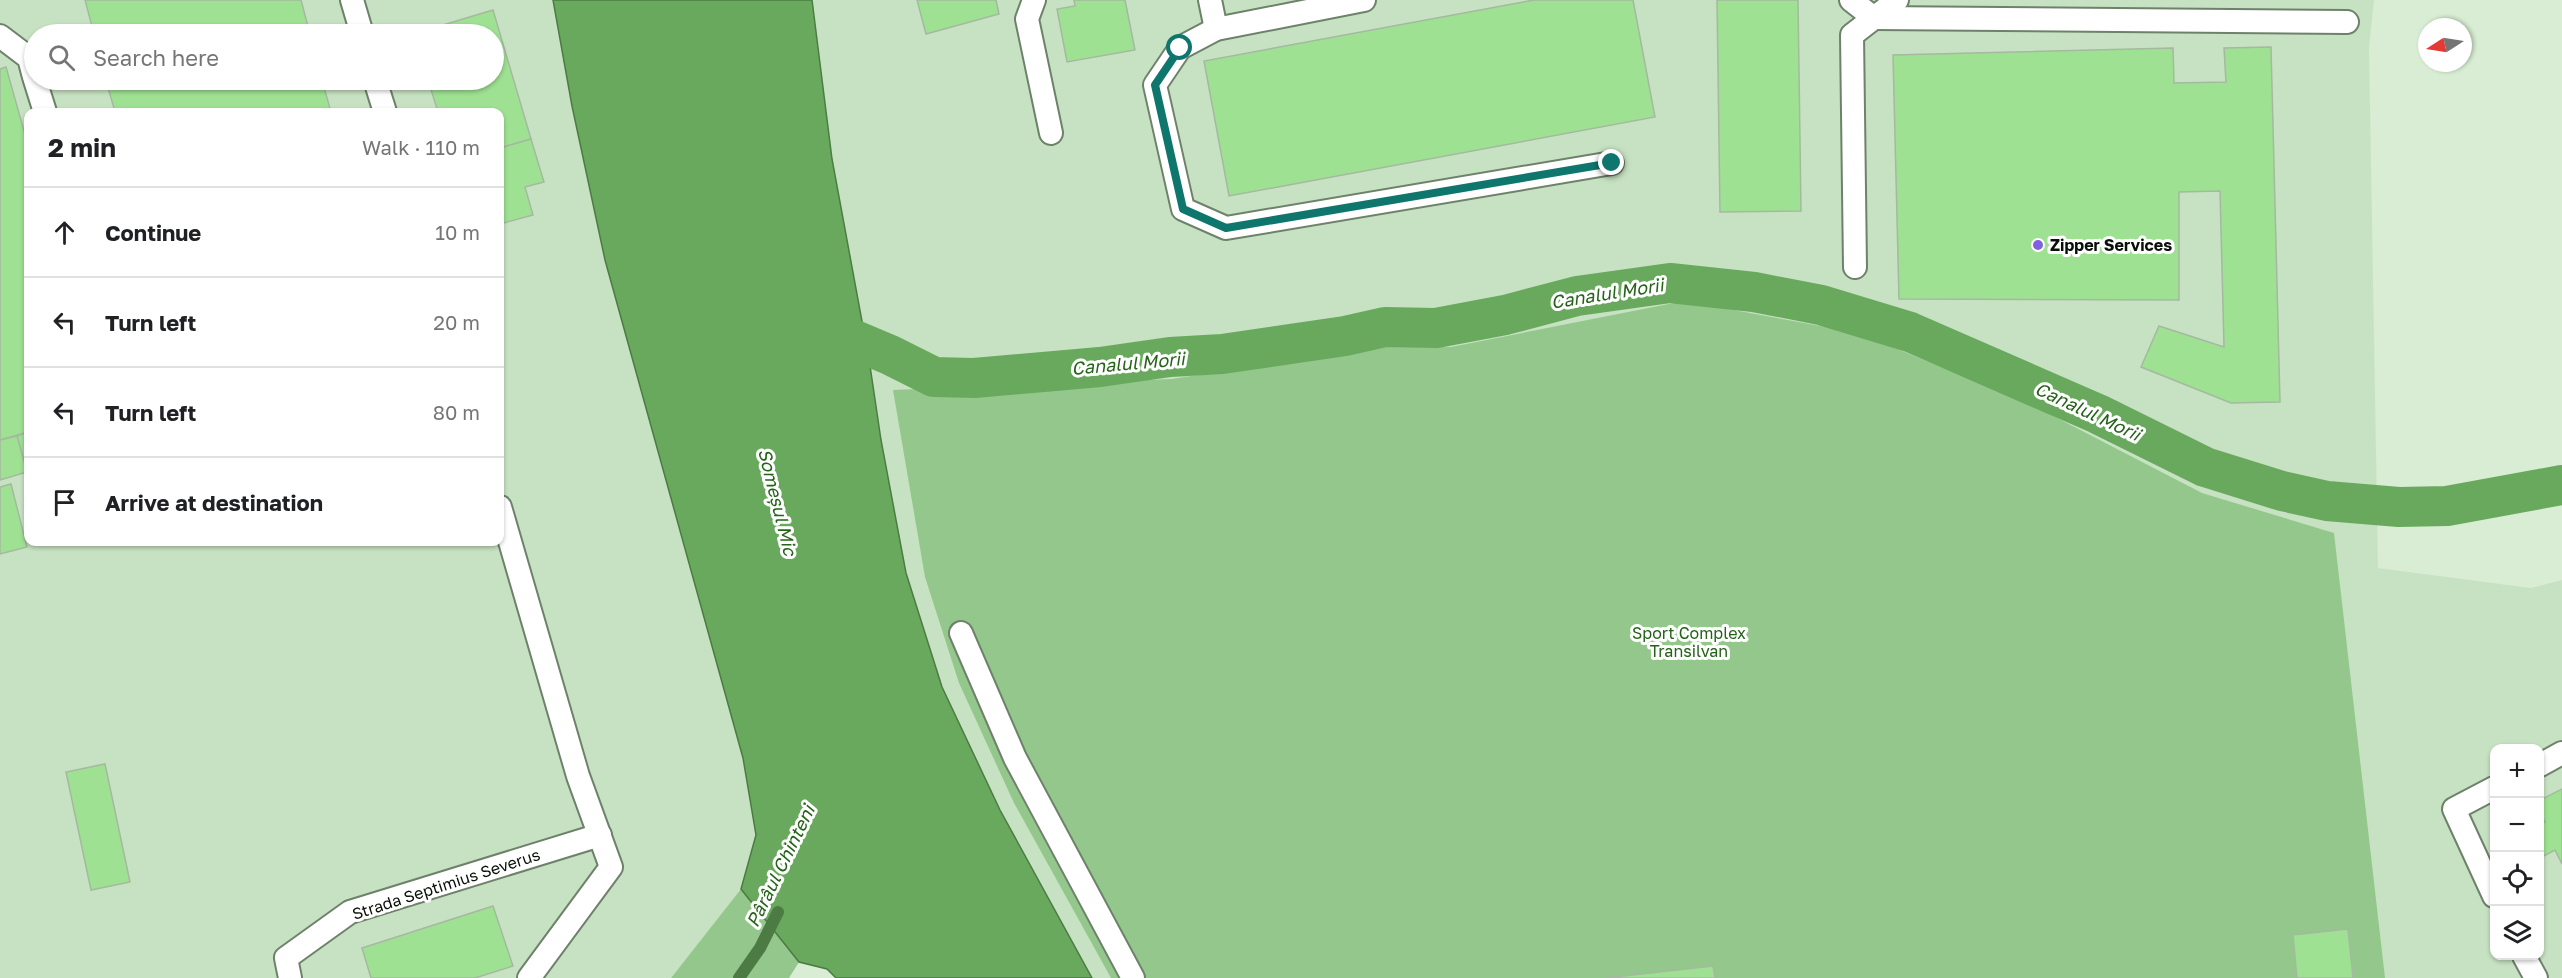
<!DOCTYPE html>
<meta charset="utf-8">
<style>
body{margin:0;font-family:"Golos Text",sans-serif;background:#f2f2f2;color:#202124}
.controls{position:absolute;right:18px;bottom:18px;display:grid;overflow:hidden;border-radius:12px;box-shadow:0 2px 4px #0004}
.controls button{width:54px;height:54px;display:grid;place-items:center;padding:0;border:0;border-bottom:2px solid #e0e0e0;background:#fff;color:#202124;font:30px sans-serif}
.compass{position:absolute;left:2418px;top:18px;width:54px;height:54px;border-radius:50%;background:#fff;box-shadow:0 2px 4px #0004;rotate:258deg}
.stop{position:absolute;width:18px;height:18px;margin:-14px;border:4px solid #0f766e;border-radius:50%;background:#fff}
.stop.end{background:#0f766e;border-color:#fff;box-shadow:0 2px 6px #0008}
.list{margin:0;padding:0;list-style:none}
h2{display:flex;justify-content:space-between;align-items:center;height:78px;margin:0;padding:0 24px;font-size:26px}
h2 small{font-size:20px;font-weight:400;color:#757577}
.list li{display:grid;grid-template-columns:39px 1fr auto;gap:18px;align-items:center;box-sizing:border-box;height:90px;padding:0 24px;border-top:2px solid #e0e0e0}
.list b{display:block;font-size:22px;white-space:nowrap}
.list em{font-size:20px;font-style:normal;color:#757577}
.icon{flex:none;width:33px;height:33px;fill:none;stroke:currentColor;stroke-width:2;stroke-linecap:round;stroke-linejoin:round}
.map{position:relative;flex:none;width:2562px;height:978px;overflow:hidden}
.search{position:absolute;background:#fff;box-shadow:0 2px 4px #0004;left:24px;top:24px;width:480px;height:66px;display:flex;align-items:center;gap:15px;box-sizing:border-box;padding:0 21px;border-radius:33px;color:#757577;font-size:22px}
.panel{position:absolute;background:#fff;box-shadow:0 2px 4px #0004;left:24px;top:108px;width:480px;height:438px;border-radius:12px}
.map>svg:first-child{display:block}
.built{fill:#c7e2c2;fill-rule:evenodd}
.green{fill:#94c78b}
.water{fill:#69a95e;stroke:#4c7b44;stroke-width:1.5}
.lines{fill:none;stroke-linecap:round;stroke-linejoin:round}
.stream{stroke:#4c7b44;stroke-width:12}
.canal{stroke:#69a95e;stroke-width:40}
.building{fill:#9ee192;stroke:#a5b9a1;stroke-width:1.5}
.lane-casing{stroke:#6e826b;stroke-width:26}
.lane{stroke:#fff;stroke-width:22}
.route{stroke:#0f766e;stroke-width:8}
.poi-dot{fill:#7f62dd;stroke:#fff;stroke-width:2}
.labels{text-anchor:middle;dominant-baseline:central;stroke-width:6;stroke-linejoin:round;paint-order:stroke}
.poi-label{font-size:16px;font-weight:bold;fill:#091008;stroke:#fff;text-anchor:start}
.park-label{font-size:16px;fill:#236217;stroke:#fff}
.street-label{font-size:16px;fill:#091008;stroke:#fff}
.water-label{font-size:18px;font-style:italic;fill:#256319;stroke:#fff}
</style>
<div class="map">
<svg width="2562" height="978" viewBox="0 0 2562 978">
<rect width="100%" height="100%" fill="#d8edd3"/>
<g class="built">
<path d="M0,0h553l19,106 33,154 138,498 13,77 -15,54 -70,89h-671zM34,34h460v46h-460zM28,112h472v430h-472z"/>
<path d="M812,0h1562l-5,47 9,521 153,20 31,-8v398h-1470l-92,-168 -58,-123 -36,-114 -25,-133 -12,-81 -37,-200zM2494,748h46v208h-46z"/>
</g>
<g class="green">
<path d="M1684,301l175,32 171,71 172,89 132,40 51,445h-1274l-97,-175 -55,-120 -34,-106 -32,-187 279,-11 220,-34 59,2z"/>
<path d="M741,889l58,73 -10,16h-118z"/>
</g>
<path class="water" d="M553,0h259l20,159 37,200 12,81 25,133 36,114 58,123 92,168h-256l-9,-9 -28,-7 -58,-73 15,-54 -13,-77 -138,-498 -33,-154z"/>
<g class="lines">
<path class="stream" d="M739,978l21,-30 18,-36"/>
<path class="canal" d="M814,332l31,4 45,19 44,22 40,1 126,-11 70,-10 52,-3 123,-18 40,-9 51,1 69,-13 72,-19 93,-13 84,9 67,13 89,27 188,82 107,53 77,24 45,10 72,6 48,-1 115,-21"/>
</g>
<g class="building">
<path d="M85,0h216l9,34h-216z"/>
<path d="M917,0h79l3,14 -73,20z"/>
<path d="M1074,0h51l10,50 -68,12 -10,-53 18,-3z"/>
<path d="M1534,0h99l22,117 -426,79 -25,-135z"/>
<path d="M1717,0h81l3,211 -81,1z"/>
<path d="M493,10l38,129 -31,9v-36h-62l-10,-32h66v-46h-81z"/>
<path d="M2271,47l9,355 -49,1 -90,-36 18,-41 65,21 -4,-156 -41,1v108l-280,-1 -6,-244 280,-7 1,35 52,-1 -2,-34z"/>
<path d="M6,67l22,78v287l-28,8v-371z"/>
<path d="M106,80h216l9,32h-216z"/>
<path d="M531,139l13,43 -19,5 8,28 -33,9v-76z"/>
<path d="M28,432v39l-1,1 -10,-36z"/>
<path d="M17,436l10,36 -27,8v-40z"/>
<path d="M11,484l16,63 -27,7v-67z"/>
<path d="M105,764l25,118 -39,8 -25,-118z"/>
<path d="M2562,789v75l-7,-14 -15,8v-33l5,-3 -5,-11v-11z"/>
<path d="M493,906l20,60 -38,12h-104l-9,-30z"/>
<path d="M2348,929l5,49h-56l-4,-43z"/>
<path d="M1713,966l2,12h-109z"/>
</g>
<g class="lines">
<g class="lane-casing">
<g id="lane">
<path d="M352,0l10,34"/>
<path d="M1034,0l-7,19 24,114"/>
<path d="M1210,0l6,29"/>
<path d="M1364,0l-148,29 -36,19 -25,37 28,124 43,19 386,-65"/>
<path d="M1851,0l23,18 473,4"/>
<path d="M0,36l29,22 5,19"/>
<path d="M35,80l10,32"/>
<path d="M375,80l10,32"/>
<path d="M1855,267l-3,-232 45,-35"/>
<path d="M500,507l78,269 33,91 -82,111"/>
<path d="M961,633l54,125 118,220"/>
<path d="M2540,765l22,-12"/>
<path d="M2494,788l-40,21 40,87"/>
<path d="M2524,956l12,22"/>
<path d="M290,978l-4,-20 64,-46 250,-77"/>
</g>
</g>
<use href="#lane" class="lane"/>
</g>
<g class="lines">
<path class="route" d="M1180,48l-25,37 28,124 43,19 386,-65"/>
</g>
<circle class="poi-dot" cx="2038" cy="245" r="6"/>
<g class="labels">
<g class="poi-label">
<text x="2050" y="245">Zipper Services</text>
</g>
<g class="park-label">
<text x="1689" y="633">Sport Complex<tspan x="1689" dy="18">Transilvan</tspan></text>
</g>
<g class="street-label">
<text transform="translate(446 884) rotate(-18)">Strada Septimius Severus</text>
</g>
<g class="water-label">
<text transform="translate(1607 293) rotate(-9)">Canalul Morii</text>
<text transform="translate(1128 363) rotate(-5)">Canalul Morii</text>
<text transform="translate(2088 411) rotate(25)">Canalul Morii</text>
<text transform="translate(778 502) rotate(76)">Someșul Mic</text>
<text transform="translate(780 866) rotate(-64)">Pârâul Chinteni</text>
</g>
</g>
</svg>
<div class="controls">
<button>+</button>
<button>−</button>
<button><svg class="icon" aria-label="locate" viewBox="0 0 24 24"><circle cx="12" cy="12" r="6"/><path d="M12 2v4M12 18v4M2 12h4M18 12h4"/></svg></button>
<button><svg class="icon" aria-label="layers" viewBox="0 0 24 24"><path d="M12 4l9 5-9 5-9-5zM3 14l9 5 9-5"/></svg></button>
</div>
<svg class="compass" viewBox="-18 -18 36 36"><path d="M0-13l5 13h-10z" fill="#e53935"/><path d="M0 13l5-13h-10z" fill="#757577"/></svg>
<div class="stop" style="left:1180px;top:48px"></div>
<div class="stop end" style="left:1612px;top:163px"></div>
<div class="search"><svg class="icon" aria-label="search" viewBox="0 0 24 24"><circle cx="10" cy="10" r="6"/><path d="M15 15l6 6"/></svg>Search here</div>
<section class="panel">
<h2>2 min<small>Walk · 110 m</small></h2>
<ul class="list">
<li><svg class="icon" aria-label="ahead" viewBox="0 0 24 24"><path d="M12 20V5M6 11l6-6 6 6"/></svg><div><b>Continue</b></div><em>10 m</em></li>
<li><svg class="icon" aria-label="left" viewBox="0 0 24 24"><path d="M17 20v-9H6M10 6l-5 5 5 5"/></svg><div><b>Turn left</b></div><em>20 m</em></li>
<li><svg class="icon" aria-label="left" viewBox="0 0 24 24"><path d="M17 20v-9H6M10 6l-5 5 5 5"/></svg><div><b>Turn left</b></div><em>80 m</em></li>
<li><svg class="icon" aria-label="arrive" viewBox="0 0 24 24"><path d="M6 21V4h12l-3 4 3 4H6"/></svg><div><b>Arrive at destination</b></div></li>
</ul>
</section>
</div>
